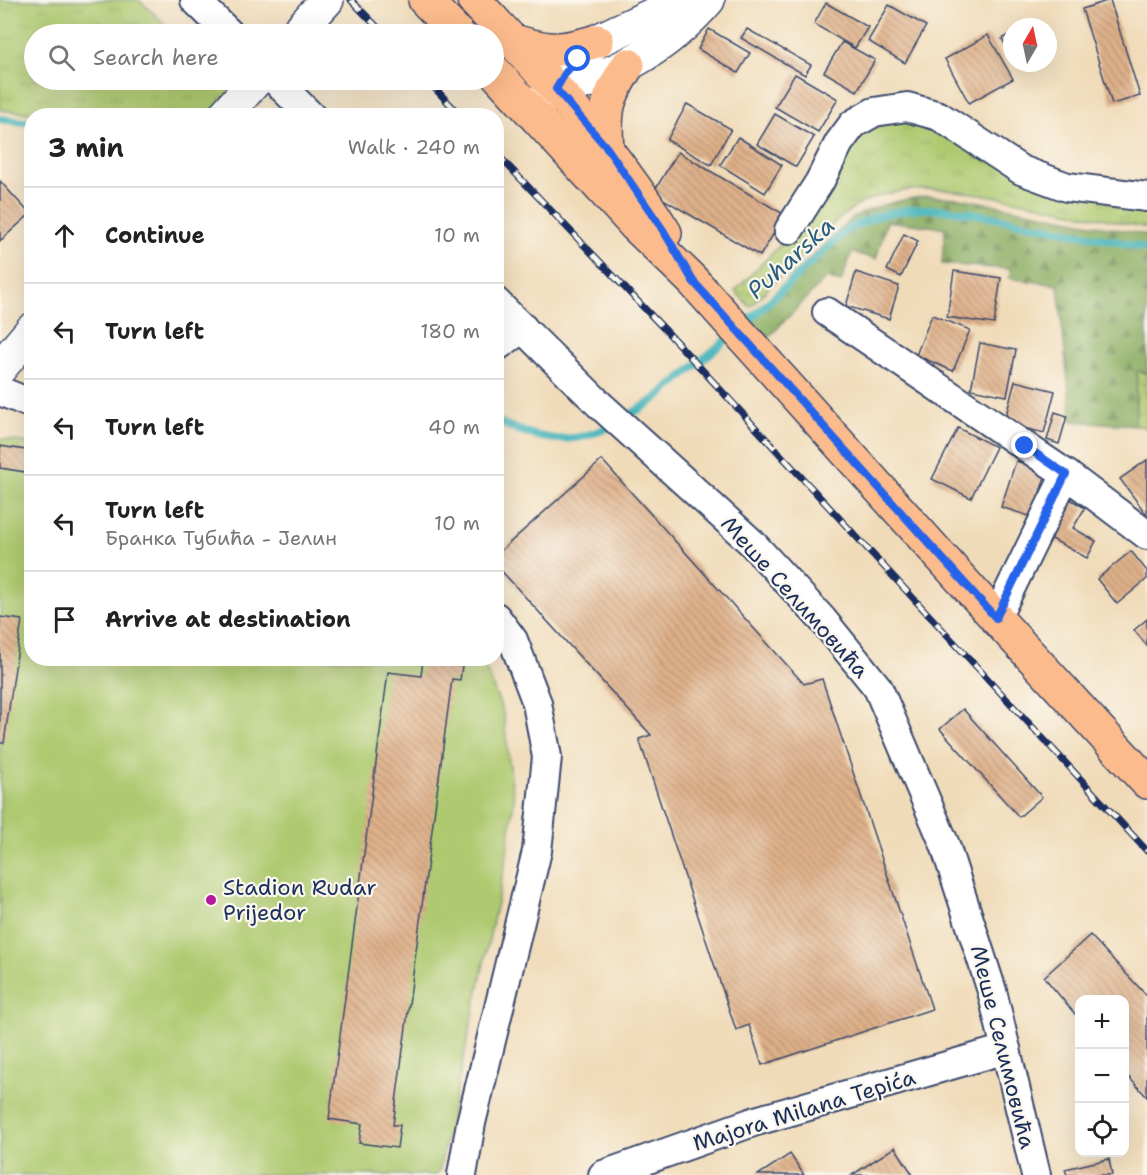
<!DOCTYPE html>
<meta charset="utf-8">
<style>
body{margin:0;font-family:"Shantell Sans",sans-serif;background:#f6f6f6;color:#222}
.controls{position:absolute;right:18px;bottom:18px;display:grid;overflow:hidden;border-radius:12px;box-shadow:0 6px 24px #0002}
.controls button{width:54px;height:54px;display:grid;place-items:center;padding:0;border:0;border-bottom:2px solid #e0e0e0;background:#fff;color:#222;font:30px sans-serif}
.compass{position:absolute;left:1003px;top:18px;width:54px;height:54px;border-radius:50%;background:#fff;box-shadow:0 6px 24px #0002;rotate:9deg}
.stop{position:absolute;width:18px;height:18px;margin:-14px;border:4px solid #2563eb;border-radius:50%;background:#fff}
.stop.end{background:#2563eb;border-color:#fff;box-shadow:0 2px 6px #0008}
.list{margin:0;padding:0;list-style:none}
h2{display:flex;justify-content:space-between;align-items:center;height:78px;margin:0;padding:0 24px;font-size:26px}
h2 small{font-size:20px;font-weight:400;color:#767676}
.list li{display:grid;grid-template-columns:39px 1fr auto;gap:18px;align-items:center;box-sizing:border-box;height:96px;padding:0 24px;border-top:2px solid #e0e0e0}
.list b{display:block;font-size:22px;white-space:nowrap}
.list p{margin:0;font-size:20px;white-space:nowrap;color:#767676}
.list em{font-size:20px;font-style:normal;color:#767676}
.icon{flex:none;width:33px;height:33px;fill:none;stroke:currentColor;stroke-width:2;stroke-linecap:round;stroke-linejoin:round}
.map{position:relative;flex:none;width:1147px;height:1175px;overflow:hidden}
.search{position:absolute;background:#fff;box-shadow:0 6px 24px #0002;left:24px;top:24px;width:480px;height:66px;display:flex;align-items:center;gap:15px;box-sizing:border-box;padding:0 21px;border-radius:33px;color:#767676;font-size:22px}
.panel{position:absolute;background:#fff;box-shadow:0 6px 24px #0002;left:24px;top:108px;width:480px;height:558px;border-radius:24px}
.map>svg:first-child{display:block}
.grass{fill:url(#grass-tufts);stroke:#647c67;stroke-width:1.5}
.forest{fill:url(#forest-firs);stroke:#526e60;stroke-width:1.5}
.green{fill:#aec970;stroke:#647c67;stroke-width:1.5}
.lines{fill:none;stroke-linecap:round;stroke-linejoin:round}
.stream{stroke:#46b5bc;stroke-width:8}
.building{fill:url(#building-back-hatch)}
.minor-casing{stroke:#3b496c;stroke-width:32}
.tertiary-casing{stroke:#3b496c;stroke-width:36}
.primary-casing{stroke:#3b496c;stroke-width:36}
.minor{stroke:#fff;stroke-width:28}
.tertiary{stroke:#fff;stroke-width:33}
.primary{stroke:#fbbb8c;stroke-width:33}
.rail-casing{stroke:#1b2f5e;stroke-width:7}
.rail{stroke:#fbf7ec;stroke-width:4.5;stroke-dasharray:14;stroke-linecap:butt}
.route{stroke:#2563eb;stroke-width:8}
.poi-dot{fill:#b5179e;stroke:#fbf7ec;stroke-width:2}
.labels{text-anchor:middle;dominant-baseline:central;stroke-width:4.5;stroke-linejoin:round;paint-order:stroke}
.street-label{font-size:22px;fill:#1b2f5e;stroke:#fbf7ec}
.poi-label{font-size:22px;fill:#1b2f5e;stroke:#fbf7ec;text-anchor:start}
.water-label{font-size:24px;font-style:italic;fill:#2a5e7f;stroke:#fbf7ec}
</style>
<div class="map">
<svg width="1147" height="1175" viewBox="0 0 1147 1175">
<defs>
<pattern id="grass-tufts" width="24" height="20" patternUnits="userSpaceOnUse" patternTransform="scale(1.5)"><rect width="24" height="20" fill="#aec970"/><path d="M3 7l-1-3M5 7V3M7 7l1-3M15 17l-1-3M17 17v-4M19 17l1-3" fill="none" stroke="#95ad63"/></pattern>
<pattern id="forest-firs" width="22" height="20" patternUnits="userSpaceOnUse" patternTransform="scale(1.5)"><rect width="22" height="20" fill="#8aad62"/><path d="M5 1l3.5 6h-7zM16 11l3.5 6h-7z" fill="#708d54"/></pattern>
<pattern id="building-back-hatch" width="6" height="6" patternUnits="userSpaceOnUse" patternTransform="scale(1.5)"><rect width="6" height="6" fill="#dfb189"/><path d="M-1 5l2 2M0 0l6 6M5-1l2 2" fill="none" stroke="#b49073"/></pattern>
</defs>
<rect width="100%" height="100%" fill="#fbf7ec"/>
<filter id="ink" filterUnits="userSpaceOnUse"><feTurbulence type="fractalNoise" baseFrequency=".0167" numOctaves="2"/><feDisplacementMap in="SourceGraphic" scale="12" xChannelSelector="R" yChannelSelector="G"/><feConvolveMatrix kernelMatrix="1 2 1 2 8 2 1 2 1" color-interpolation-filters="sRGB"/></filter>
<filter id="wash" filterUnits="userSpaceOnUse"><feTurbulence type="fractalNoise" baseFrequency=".008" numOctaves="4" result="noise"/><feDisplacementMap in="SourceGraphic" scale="24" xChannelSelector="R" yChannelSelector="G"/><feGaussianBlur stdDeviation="1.35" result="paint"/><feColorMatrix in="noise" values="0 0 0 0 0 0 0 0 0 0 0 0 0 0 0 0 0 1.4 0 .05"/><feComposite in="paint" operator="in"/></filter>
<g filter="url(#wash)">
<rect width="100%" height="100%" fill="#f0dbb9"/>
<g class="grass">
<path d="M0,0h139l37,34h-142v46h185l34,35 -189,1 -64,-6z"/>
<path d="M893,108l134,59 120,27v34c-36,-8 -71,-15 -107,-23 -56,-10 -122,-28 -176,-3 -20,10 -37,28 -53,44 -20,20 -41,40 -61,61l-15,-16 54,-55 59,-90z"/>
<path d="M1137,371l10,2v55l-12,-3z"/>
</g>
<path class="forest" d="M927,196l33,2 51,10 136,27v138l-10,-2 -2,54 -63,-4 -14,-136 -49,-7 2,-9 -69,-5 3,-36 -58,-7 -11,38 -24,-7 -11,30 -15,-4 -59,61 -19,-21 103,-99c24,-14 49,-19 76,-23z"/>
<path class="green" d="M0,439l31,4 1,215 450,1 21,53 11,88 -8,60 -66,308 -4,7h-436z"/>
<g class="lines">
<g class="stream">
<path d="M0,119l32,4"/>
<path d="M744,325l100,-93c24,-14 51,-23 78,-23 35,-1 70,8 104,15 40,7 81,14 121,25"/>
<path d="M623,419l31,-19 78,-65"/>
<path d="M496,421c45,19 72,27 117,4"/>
</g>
</g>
<g id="blocks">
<g class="building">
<path d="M1110,0l30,96 -28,8 -30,-95z"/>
<path d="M826,3l42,24 -13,21 -41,-24z"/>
<path d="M889,5l37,21 -21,37 -37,-22z"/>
<path d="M709,29l41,24 -12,20 -40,-24z"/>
<path d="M747,29l64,36 -6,10 -64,-37z"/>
<path d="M1012,33v23l-10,-17z"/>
<path d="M988,35l25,44 -44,24 -24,-44z"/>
<path d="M842,42l33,18 -18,31 -33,-19z"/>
<path d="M795,74l43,25 -20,33 -43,-25z"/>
<path d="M687,104l44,25 -20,36 -44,-25z"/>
<path d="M775,114l39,23 -18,30 -39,-23z"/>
<path d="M738,137l44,28 -17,28 -45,-28z"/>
<path d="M678,152l107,63 -25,41 -107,-63z"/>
<path d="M0,181l30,33 -30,27z"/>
<path d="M904,234l14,7 -17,36 -14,-7z"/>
<path d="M954,271l47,7 -7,46 -47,-7z"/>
<path d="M856,272l43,14 -10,33 -43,-13z"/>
<path d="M932,315l38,15 -17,41 -37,-16z"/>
<path d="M980,343l36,7 -9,46 -36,-7z"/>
<path d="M1015,381l40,10 -11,42 -40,-10z"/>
<path d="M1055,412l12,4 -8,28 -12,-4z"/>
<path d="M958,428l38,19 -25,51 -39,-19z"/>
<path d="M0,446l32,5v22l-32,-5z"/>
<path d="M602,460l202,224 18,-5 110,330 -170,56 -13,-40 -13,5 -97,-291 12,-4 -155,-170v-10z"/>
<path d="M1147,460v55l-27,-36z"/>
<path d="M1016,461l31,10 -15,46 -31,-10z"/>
<path d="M1070,499l15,9 -12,20 23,13 -9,17 -39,-21z"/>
<path d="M1131,551l16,20v8l-30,25 -20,-25z"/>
<path d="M0,617l22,3 -18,123h-4z"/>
<path d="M1147,619v27l-13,-16z"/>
<path d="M423,660l39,6 -2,14 -8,-1 -59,446h7l-3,23 -38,-5 3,-19 -33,-5 59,-447 33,4z"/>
<path d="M963,709l79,88 -23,20 -79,-88z"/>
<path d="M1090,935l57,61v101l-23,-25v-72h-44v20l-36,-43z"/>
<path d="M895,1147l18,28h-61z"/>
<path d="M790,1154l14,21h-46z"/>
<path d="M1109,1159l3,16h-45l-2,-6z"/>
</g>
</g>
</g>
<g filter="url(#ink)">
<use href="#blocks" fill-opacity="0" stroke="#3b496c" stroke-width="1.5"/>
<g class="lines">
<g class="minor-casing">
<g id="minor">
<path d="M195,0l35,34"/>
<path d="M275,80l36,36"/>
<path d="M789,230l31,-49 19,-38 14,-19 21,-12 33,-5 32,9 82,54 46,17 80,10"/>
<path d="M496,302l103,102 152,138 71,77 56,69 67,157 47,146 44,184"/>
<path d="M827,312l239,162 81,61"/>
<path d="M496,347l27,-19"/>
<path d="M0,391l32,13"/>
<path d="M996,618l70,-144"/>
<path d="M462,1175l9,-52 66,-272 10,-94 -10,-54 -24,-63 -17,-23"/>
<path d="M603,1175l153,-54 250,-72"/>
</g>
</g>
<g class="tertiary-casing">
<g id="tertiary">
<path d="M296,34l31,-34"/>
<path d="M556,89c59,-10 113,-44 152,-89"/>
<path d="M534,106l22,-17 10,-17 11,-13 20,-18 87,-41"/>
<path d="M224,116l32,-36"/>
<path d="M0,368l32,-38"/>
</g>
</g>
<g class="primary-casing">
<g id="primary">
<path d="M425,0l33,34"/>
<path d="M474,0c69,73 138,147 191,233"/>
<path d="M511,40c37,12 49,12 86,1"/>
<path d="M494,71l142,155 57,55 303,337 151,164"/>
<path d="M607,148c-3,-39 0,-50 21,-83"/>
</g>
</g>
<use href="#minor" class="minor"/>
<use href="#tertiary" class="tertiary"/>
<use href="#primary" class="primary"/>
<g class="rail-casing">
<g id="rail">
<path d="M351,0l33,34"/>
<path d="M427,80l34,36"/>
<path d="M496,153l173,181 478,517"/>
</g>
</g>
<use href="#rail" class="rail"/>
</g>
</g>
<g class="lines" filter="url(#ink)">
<path class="route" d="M578,59l-12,13 -10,17 51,59 56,82 30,51 303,337 70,-144 -41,-28"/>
</g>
<circle class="poi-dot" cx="211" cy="900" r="6"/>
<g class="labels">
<g class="street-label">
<text transform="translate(795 597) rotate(48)">Меше Селимовића</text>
<text transform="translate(1003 1047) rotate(76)">Меше Селимовића</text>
<text transform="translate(804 1110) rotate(-17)">Majora Milana Tepića</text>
</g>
<g class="poi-label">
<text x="223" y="887">Stadion Rudar<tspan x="223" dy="25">Prijedor</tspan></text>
</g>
<g class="water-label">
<text transform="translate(791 258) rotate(-42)">Puharska</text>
</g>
</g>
</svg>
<div class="controls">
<button>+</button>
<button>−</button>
<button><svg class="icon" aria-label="locate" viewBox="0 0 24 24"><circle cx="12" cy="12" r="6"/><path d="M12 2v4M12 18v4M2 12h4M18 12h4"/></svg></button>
</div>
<svg class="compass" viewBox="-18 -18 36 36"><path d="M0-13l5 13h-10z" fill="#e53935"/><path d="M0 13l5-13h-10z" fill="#767676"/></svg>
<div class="stop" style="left:578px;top:59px"></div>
<div class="stop end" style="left:1025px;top:446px"></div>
<div class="search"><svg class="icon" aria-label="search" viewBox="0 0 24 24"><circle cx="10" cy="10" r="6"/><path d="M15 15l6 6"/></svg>Search here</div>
<section class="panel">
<h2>3 min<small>Walk · 240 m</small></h2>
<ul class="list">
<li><svg class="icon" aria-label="ahead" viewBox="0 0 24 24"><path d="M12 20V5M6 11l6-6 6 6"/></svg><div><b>Continue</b></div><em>10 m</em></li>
<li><svg class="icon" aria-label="left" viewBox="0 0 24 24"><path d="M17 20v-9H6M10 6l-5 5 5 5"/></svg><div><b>Turn left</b></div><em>180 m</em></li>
<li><svg class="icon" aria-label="left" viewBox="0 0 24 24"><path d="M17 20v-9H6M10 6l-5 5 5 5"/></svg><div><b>Turn left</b></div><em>40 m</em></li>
<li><svg class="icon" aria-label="left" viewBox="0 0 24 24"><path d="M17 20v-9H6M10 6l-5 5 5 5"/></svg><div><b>Turn left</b><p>Бранка Тубића - Јелин</p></div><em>10 m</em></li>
<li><svg class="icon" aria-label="arrive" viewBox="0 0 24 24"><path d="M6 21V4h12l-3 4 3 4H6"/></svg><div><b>Arrive at destination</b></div></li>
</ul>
</section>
</div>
